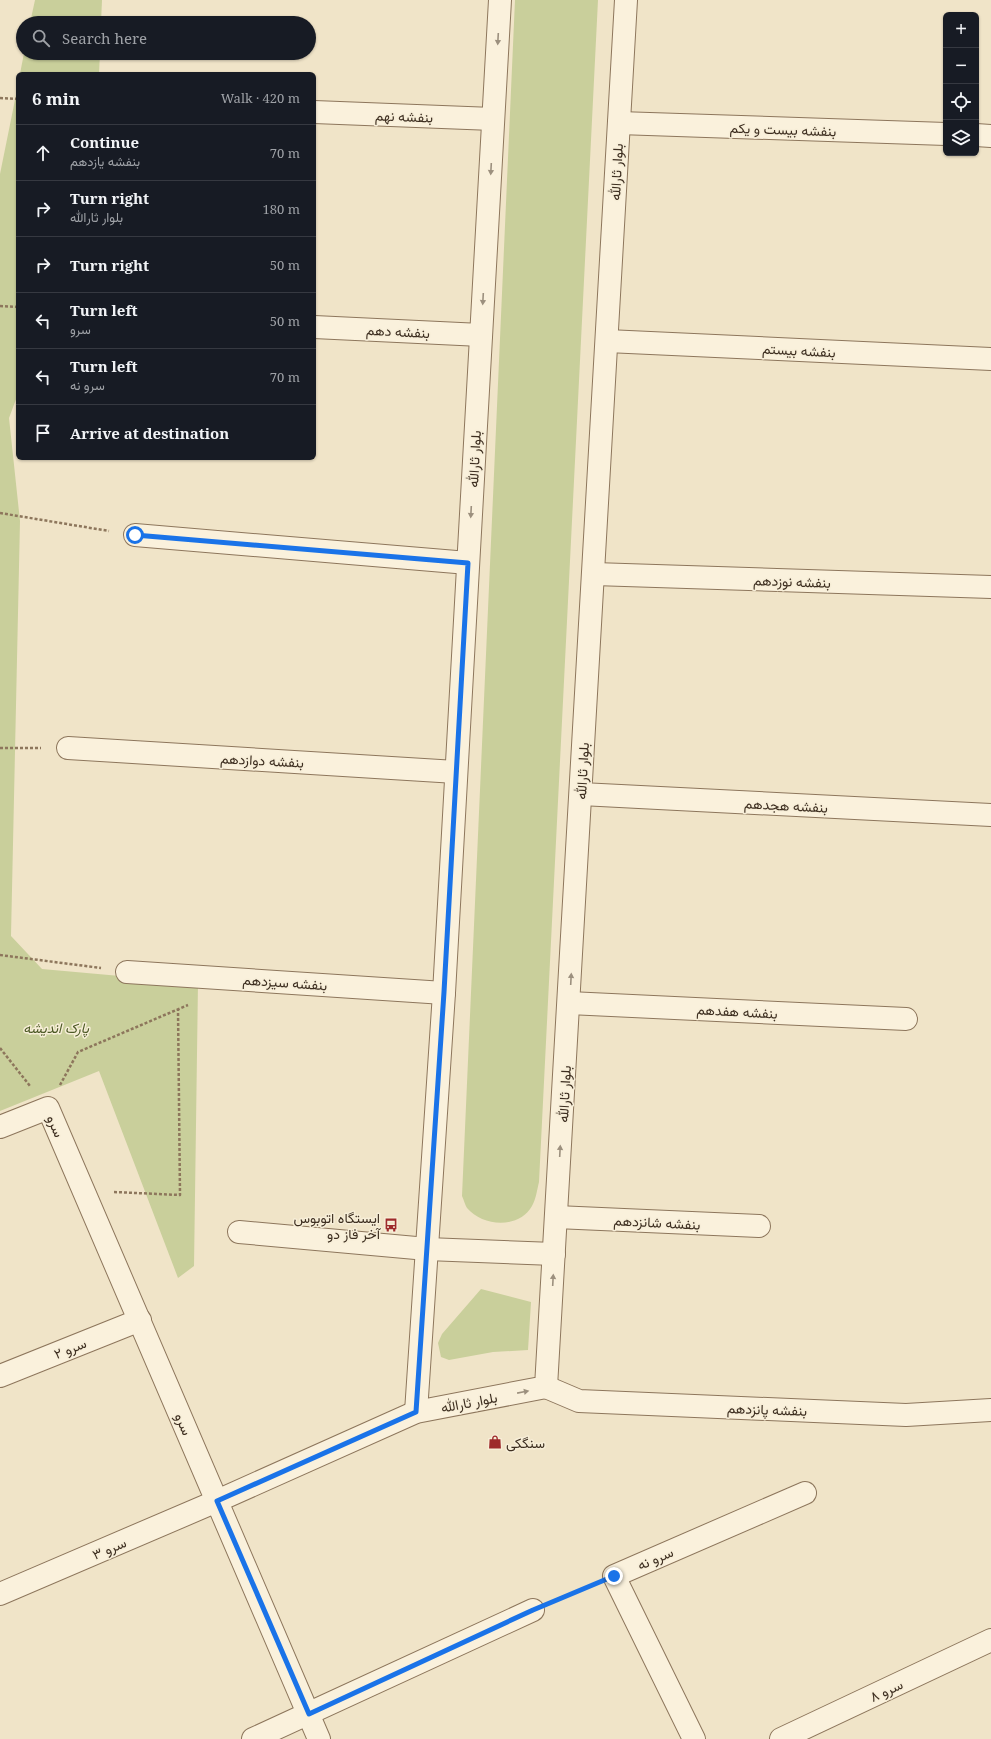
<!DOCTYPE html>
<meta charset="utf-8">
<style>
body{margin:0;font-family:"Noto Serif",Vazirmatn,serif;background:#242831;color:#f1f3f6}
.controls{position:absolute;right:12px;top:12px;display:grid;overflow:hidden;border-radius:6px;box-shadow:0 1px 3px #0004}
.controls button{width:36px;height:36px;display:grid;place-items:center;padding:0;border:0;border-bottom:1px solid #363941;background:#171b24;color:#f1f3f6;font:20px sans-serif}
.stop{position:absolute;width:12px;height:12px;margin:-9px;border:3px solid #1a73e8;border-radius:50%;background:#fff}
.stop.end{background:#1a73e8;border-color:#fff;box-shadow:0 1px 4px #0008}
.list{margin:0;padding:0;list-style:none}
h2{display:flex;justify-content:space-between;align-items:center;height:52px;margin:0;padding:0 16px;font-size:17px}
h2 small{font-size:13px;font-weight:400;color:#9ea1a6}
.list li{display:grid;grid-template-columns:26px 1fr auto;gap:12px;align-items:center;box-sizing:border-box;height:56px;padding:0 16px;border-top:1px solid #363941}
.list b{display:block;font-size:15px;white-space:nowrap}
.list p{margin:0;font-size:13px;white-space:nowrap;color:#9ea1a6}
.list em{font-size:13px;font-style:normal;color:#9ea1a6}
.icon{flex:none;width:22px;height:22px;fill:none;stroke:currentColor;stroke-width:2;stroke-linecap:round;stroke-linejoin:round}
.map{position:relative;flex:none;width:991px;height:1739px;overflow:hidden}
.search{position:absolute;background:#171b24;box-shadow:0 1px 3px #0004;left:16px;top:16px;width:300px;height:44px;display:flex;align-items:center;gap:10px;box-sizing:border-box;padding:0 14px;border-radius:22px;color:#9ea1a6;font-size:15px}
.panel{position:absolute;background:#171b24;box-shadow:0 1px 3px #0004;left:16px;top:72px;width:300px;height:388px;border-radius:6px}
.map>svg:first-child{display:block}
.green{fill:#c9cf9b}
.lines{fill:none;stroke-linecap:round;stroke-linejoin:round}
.minor-casing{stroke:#8d765c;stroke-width:24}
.path{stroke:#8d765c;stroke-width:2.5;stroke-dasharray:3 2;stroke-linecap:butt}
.minor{stroke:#faf1dc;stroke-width:22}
.oneway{fill:#9c907e}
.route{stroke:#1a73e8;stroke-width:5}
.labels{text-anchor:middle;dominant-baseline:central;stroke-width:3;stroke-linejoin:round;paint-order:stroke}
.street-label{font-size:14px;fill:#3d2e20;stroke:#f7eed8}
.park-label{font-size:14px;font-style:italic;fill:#4d5a26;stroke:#f7eed8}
.poi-label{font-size:14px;fill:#3d2e20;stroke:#f7eed8;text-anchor:end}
</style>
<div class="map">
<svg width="991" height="1739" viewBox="0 0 991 1739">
<rect width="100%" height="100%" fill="#f0e4c8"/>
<g class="green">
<path d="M35,0h67l-1,23h-71z"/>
<path d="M515,0h83l-59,1182c-2,8 -3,17 -7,24 -13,23 -49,21 -65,2 -2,-3 -3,-8 -5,-12z"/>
<path d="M24,53h76l-1,21h-79z"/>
<path d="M18,85v309l-9,24 11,103 -9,415 31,33 156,14 -4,283 -16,12 -79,-207 -99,40v-937z"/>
<path d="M481,1289l50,13 -3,48 -35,2 -44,8 -8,-3 -3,-14 4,-9z"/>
</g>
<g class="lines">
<g class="minor-casing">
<g id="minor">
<path d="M314,112l179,7"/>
<path d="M619,123l327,11"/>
<path d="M976,135l15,1"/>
<path d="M314,327l167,8"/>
<path d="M607,341l384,18"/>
<path d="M135,535l333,28"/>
<path d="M594,574l397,13"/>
<path d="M68,748l388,24"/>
<path d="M581,794l410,21"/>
<path d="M127,972l317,21"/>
<path d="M569,1003l337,16"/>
<path d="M0,1127l48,-19 271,631"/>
<path d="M556,1217l203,9"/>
<path d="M239,1232l188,17 127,5"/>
<path d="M0,1376l140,-56"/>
<path d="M546,1387l33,14 327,14 85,-5"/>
<path d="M416,1412l28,-419 56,-993"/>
<path d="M0,1594l217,-93 199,-89 130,-25 80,-1387"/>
<path d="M253,1739l280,-129"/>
<path d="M694,1739l-80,-163 191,-83"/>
<path d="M781,1739l210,-99"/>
</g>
</g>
<g class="path">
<path d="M0,98l18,1"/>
<path d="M0,306l18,1"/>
<path d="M0,513l109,18"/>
<path d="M0,748h41"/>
<path d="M0,955l101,13"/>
<path d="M0,1048l30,38"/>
<path d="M60,1085l18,-33 110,-47"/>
<path d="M114,1192l66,3 -2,-186"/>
<path d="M558,1599l30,-12"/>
</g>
<use href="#minor" class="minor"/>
</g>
<defs><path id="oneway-solid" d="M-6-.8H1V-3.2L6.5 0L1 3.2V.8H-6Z"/></defs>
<g class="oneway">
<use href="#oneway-solid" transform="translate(498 39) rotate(93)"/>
<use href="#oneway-solid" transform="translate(491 169) rotate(93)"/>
<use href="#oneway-solid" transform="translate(483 299) rotate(93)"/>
<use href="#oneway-solid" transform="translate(471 512) rotate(93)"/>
<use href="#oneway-solid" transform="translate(571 979) rotate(-87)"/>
<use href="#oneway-solid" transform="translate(560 1151) rotate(-87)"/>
<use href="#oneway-solid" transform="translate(553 1280) rotate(-87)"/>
<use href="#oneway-solid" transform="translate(523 1392) rotate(-11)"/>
</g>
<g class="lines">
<path class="route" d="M135,535l333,28 -24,429 -28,420 -199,89 92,213 224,-104 81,-34"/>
</g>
<defs>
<g id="bus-bare" transform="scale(1.08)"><path d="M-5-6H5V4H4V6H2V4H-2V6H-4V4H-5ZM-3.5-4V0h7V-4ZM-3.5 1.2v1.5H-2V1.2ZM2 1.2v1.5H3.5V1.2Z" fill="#9e2a2b" stroke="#f7eed8" stroke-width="2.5" paint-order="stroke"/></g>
<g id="shop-bare" transform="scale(1.08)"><path d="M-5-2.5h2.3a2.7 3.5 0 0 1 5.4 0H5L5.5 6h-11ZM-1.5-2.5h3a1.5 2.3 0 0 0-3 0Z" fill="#9e2a2b" stroke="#f7eed8" stroke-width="2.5" paint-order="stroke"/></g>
</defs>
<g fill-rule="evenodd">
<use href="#bus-bare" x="391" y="1225"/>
<use href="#shop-bare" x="495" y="1442"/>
</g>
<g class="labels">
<g class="street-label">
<text transform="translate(404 116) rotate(2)">بنفشه نهم</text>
<text transform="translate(783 129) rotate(2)">بنفشه بیست و یکم</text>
<text transform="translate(616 172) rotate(-87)">بلوار ثارالله</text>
<text transform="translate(398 331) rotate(3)">بنفشه دهم</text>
<text transform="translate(799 350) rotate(3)">بنفشه بیستم</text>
<text transform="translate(474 459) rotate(-87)">بلوار ثارالله</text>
<text transform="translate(792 581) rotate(2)">بنفشه نوزدهم</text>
<text transform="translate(262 760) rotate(3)">بنفشه دوازدهم</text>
<text transform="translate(582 771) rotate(-87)">بلوار ثارالله</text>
<text transform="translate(786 805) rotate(3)">بنفشه هجدهم</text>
<text transform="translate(285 982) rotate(4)">بنفشه سیزدهم</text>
<text transform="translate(737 1011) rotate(3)">بنفشه هفدهم</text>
<text transform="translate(564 1094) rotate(-87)">بلوار ثارالله</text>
<text transform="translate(56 1126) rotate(67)">سرو</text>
<text transform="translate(657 1222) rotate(3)">بنفشه شانزدهم</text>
<text transform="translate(70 1348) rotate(-22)">سرو ۲</text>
<text transform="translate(469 1402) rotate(-11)">بلوار ثارالله</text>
<text transform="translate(767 1409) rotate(2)">بنفشه پانزدهم</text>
<text transform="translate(184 1424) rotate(67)">سرو</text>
<text transform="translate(109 1548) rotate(-23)">سرو ۳</text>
<text transform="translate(655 1558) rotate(-23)">سرو نه</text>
<text transform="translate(886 1690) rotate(-25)">سرو ۸</text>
</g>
<g class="park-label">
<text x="56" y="1027">پارک اندیشه</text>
</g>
<g class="poi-label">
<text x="380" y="1217">ایستگاه اتوبوس<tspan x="380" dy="16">آخر فاز دو</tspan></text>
<text x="506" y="1442" text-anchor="start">سنگکی</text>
</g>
</g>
</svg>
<div class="controls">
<button>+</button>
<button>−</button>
<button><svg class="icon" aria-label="locate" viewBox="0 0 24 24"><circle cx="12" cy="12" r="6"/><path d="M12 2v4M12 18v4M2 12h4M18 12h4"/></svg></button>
<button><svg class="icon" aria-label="layers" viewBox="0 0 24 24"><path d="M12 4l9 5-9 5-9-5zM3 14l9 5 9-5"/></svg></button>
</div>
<div class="stop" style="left:135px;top:535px"></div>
<div class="stop end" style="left:614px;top:1576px"></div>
<div class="search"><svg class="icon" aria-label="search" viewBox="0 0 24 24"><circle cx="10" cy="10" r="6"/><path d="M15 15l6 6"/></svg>Search here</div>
<section class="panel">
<h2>6 min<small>Walk · 420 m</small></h2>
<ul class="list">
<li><svg class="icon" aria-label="ahead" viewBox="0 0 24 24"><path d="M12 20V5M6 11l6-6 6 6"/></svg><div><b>Continue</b><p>بنفشه یازدهم</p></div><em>70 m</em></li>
<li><svg class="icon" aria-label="right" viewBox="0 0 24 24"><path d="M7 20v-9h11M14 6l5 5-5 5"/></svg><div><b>Turn right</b><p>بلوار ثارالله</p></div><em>180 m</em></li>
<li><svg class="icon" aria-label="right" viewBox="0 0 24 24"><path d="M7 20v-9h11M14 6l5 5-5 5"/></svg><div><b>Turn right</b></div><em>50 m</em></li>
<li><svg class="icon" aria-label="left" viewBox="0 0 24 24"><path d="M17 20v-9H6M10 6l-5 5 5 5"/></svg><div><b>Turn left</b><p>سرو</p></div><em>50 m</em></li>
<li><svg class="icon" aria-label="left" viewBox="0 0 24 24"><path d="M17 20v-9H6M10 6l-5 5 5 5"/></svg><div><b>Turn left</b><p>سرو نه</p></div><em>70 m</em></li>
<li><svg class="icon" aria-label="arrive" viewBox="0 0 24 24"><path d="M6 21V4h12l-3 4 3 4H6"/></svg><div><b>Arrive at destination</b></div></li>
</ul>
</section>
</div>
